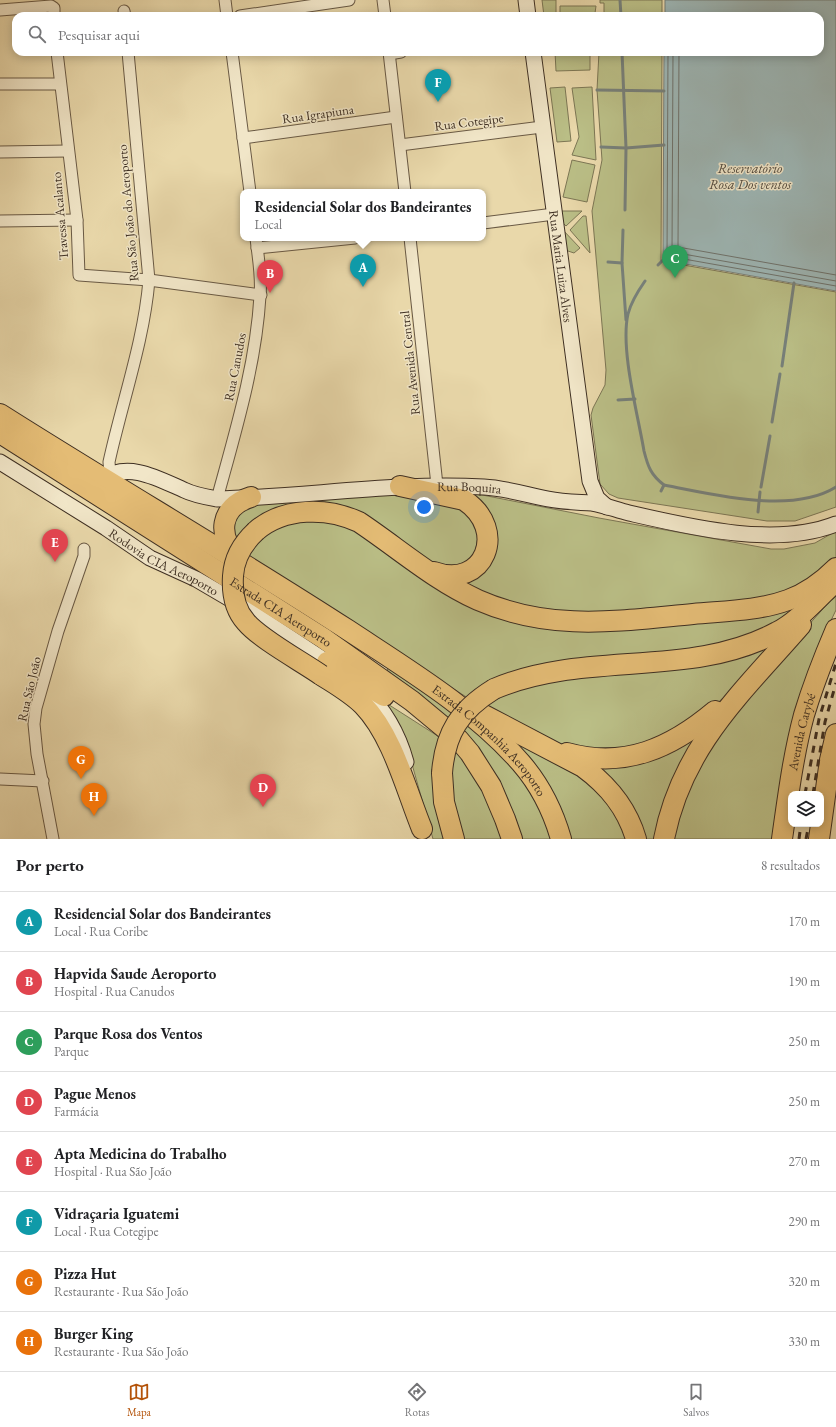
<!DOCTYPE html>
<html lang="pt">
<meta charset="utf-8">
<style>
body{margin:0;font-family:"EB Garamond",serif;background:#f6f6f6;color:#202124}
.controls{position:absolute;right:12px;bottom:12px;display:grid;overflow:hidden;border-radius:8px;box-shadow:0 2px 10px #0003}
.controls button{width:36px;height:36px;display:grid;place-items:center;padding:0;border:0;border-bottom:1px solid #e0e0e0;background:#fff;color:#202124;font:20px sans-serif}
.you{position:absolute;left:424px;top:507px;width:14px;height:14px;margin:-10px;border:3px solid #fff;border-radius:50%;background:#1a73e8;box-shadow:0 0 0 6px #1a73e833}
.badge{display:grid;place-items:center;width:26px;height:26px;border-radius:50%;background:#b45309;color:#fff;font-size:13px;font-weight:700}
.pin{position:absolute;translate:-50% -33px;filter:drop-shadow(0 1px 2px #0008)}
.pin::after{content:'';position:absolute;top:21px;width:14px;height:12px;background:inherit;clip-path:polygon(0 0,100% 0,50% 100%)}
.popup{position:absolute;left:240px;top:189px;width:246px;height:52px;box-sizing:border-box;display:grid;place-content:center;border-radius:8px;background:#fff;filter:drop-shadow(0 1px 3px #0005);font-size:13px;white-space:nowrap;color:#757577}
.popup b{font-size:15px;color:#202124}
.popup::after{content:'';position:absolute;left:50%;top:100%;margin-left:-8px;border:8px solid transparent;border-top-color:#fff}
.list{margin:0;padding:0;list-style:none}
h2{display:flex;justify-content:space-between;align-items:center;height:52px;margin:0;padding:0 16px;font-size:17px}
h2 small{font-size:13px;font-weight:400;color:#757577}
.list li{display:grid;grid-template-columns:26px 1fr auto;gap:12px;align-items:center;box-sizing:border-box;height:60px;padding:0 16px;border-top:1px solid #e0e0e0}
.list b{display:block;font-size:15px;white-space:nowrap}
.list p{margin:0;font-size:13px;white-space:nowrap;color:#757577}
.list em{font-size:13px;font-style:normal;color:#757577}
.icon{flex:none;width:22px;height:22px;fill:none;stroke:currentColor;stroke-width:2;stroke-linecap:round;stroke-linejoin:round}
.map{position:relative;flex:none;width:836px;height:839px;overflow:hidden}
.search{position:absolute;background:#fff;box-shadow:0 2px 10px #0003;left:12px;right:12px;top:12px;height:44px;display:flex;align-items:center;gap:10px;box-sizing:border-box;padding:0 14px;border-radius:12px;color:#757577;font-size:15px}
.sheet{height:532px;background:#fff}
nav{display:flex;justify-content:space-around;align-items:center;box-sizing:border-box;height:56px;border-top:1px solid #e0e0e0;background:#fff;font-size:11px;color:#757577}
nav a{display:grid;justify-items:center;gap:2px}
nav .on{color:#b45309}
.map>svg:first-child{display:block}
.green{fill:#babe86;stroke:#7c7654}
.water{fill:#9db6b5;stroke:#77807a}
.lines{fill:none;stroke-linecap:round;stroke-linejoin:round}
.shore{stroke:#6e726c;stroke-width:1}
.stream{stroke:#77807a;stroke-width:3}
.street-casing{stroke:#695944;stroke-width:13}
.secondary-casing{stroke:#3e2f22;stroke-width:17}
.highway-casing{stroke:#3e2f22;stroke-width:22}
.street{stroke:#f1e6c8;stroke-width:11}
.secondary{stroke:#f1e6c8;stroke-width:15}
.highway{stroke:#e4bc75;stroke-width:20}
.rail{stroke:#3e2f22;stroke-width:3;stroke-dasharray:7 7;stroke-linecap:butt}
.highway-bridge-casing{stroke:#3e2f22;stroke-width:22;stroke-linecap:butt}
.highway-bridge{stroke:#e4bc75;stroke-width:20}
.labels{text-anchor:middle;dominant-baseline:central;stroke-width:3;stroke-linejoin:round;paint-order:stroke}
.street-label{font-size:13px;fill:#3e2f22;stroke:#f1e6c8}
.water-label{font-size:14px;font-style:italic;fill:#514a3f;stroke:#f1e6c8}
</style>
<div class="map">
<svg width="836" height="839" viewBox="0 0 836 839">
<rect width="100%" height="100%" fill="#e9d8aa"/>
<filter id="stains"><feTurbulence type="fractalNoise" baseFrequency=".005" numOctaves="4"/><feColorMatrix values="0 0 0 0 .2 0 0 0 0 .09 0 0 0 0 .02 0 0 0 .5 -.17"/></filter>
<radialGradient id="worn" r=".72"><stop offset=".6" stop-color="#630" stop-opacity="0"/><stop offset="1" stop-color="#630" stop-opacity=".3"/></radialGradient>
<g class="green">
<path d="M542,0h14v16h-12z"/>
<path d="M600,0h62v16h-62v-3h4v-10h-4z"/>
<path d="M560,6h36l-1,7 -8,3h-27z"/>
<path d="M555,52h35v18l-34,1z"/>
<path d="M599,52h63l-1,209 175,31v215l-41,14h-28l-149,-23 -9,-4 -9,-10 -9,-69 2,-7 12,-23 1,-15 -14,-159 10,-51 -5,-70z"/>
<path d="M565,87l6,54 -14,1 -7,-54z"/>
<path d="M592,87l4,73 -24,-5 7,-18 -7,-49z"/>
<path d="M572,160l23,5 -8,37 -24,-5z"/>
<path d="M560,211h22l-16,15 -5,-5z"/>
<path d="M583,216h3l4,37 -20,-23z"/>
<path d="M562,229l18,19 -6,5 -9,-3z"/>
<path d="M462,491l137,27 172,31h13l31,-6 21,-12v29l-24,21 -42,19 -179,17 -90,-14 -44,-24 34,-29z"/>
<path d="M395,492l59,10 26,23 -6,34 -29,10 -122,-62 -90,42 -6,-15 14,-29z"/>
<path d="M334,519l192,101 278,-20 -42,34 -294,64 -225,-142 30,-32z"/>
<path d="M836,594v16l-11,23 -51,206h-105l26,-76 81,-101z"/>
<path d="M780,637l-52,57 -29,24 -54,31 -76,1 -88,-43 24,-17z"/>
<path d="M389,667l65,46 -6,10 -28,-26 -33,-27z"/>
<path d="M383,701l61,39 3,99h-14l-30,-107z"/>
<path d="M465,722l53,50 21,33 13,34h-31l-60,-112z"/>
<path d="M503,731l92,51 37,57h-63z"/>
<path d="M699,731l-39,108h-20l-54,-76z"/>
<path d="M452,747l26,31 26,61h-45l-10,-42z"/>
</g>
<path class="water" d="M665,0h171v291l-173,-31 1,-208h156v-36h-155z"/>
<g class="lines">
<g class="shore">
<path d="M668,52l-1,204 169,30"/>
<path d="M673,52l-1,200 164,29"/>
<path d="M679,52l-1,195 158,28"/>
</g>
<g class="stream">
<path d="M620,0l1,16"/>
<path d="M622,52l4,96 -1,62"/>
<path d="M597,90l67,1"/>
<path d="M601,147l25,1 38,-3"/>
<path d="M623,230l-1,33 4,57"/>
<path d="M608,262l14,1"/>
<path d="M658,265l5,-5"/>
<path d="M645,281c-7,10 -14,21 -17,33 -8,35 10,101 16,137 4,16 7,24 20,34 49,9 127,30 172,2"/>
<path d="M782,366l12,-83"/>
<path d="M618,400l17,-1"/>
<path d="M772,422l8,-48"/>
<path d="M761,487l9,-51"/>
<path d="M661,491l3,-6"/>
<path d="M758,512l2,-20"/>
</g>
<g class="street-casing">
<g id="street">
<path d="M225,0l2,16"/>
<path d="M383,0l2,16"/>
<path d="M0,10l51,-4 3,2v8"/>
<path d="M124,11l1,5"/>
<path d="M240,16l109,-16"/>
<path d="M57,52l20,168 2,55 70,5 112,15"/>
<path d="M232,52l18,140"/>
<path d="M389,52l16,140"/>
<path d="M389,54l12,-2"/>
<path d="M0,84h60"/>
<path d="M243,138l153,-21"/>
<path d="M400,145l142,-18"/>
<path d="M0,152l68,-1"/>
<path d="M0,221l77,-1"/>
<path d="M483,223l71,-9"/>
<path d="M410,238l27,247"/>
<path d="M257,248l98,-10"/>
<path d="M110,474l-1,-12c13,-60 35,-121 40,-182l-21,-228"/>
<path d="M217,499c18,-66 39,-134 43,-203 2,-19 -2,-39 -4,-58"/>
<path d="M0,779l43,2"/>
<path d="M53,839l-16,-85 -3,-30 2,-16 22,-77 26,-75v-7"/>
</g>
</g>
<g class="secondary-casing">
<g id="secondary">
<path d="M526,0l2,16"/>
<path id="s1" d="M533,52l57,429 7,17 10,9"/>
<path id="s2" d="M0,462l106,66 44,30 46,21 46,27 94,62"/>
<path id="s3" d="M103,479c25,-18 56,0 81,11 10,5 22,7 33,9 89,-2 177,-17 267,-12 21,1 43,8 64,12 15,3 29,3 44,4 12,2 25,7 37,10 61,14 147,35 207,11"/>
<path d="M363,689c22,21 35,44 43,73"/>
</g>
</g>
<g class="highway-casing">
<g id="highway">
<path id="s4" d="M0,414c115,73 234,142 348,216 59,39 126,79 173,133 19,22 32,48 40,76"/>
<path id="s5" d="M0,433l323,205 89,63 47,39 11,13 21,33 14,33 7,20"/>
<path d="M400,486l64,14c45,30 20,90 -30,72"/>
<path d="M256,531c28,-24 71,-24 103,-9 39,26 75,58 119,78 73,32 139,21 215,14 31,-3 65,-3 95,-14 19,-7 34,-18 48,-32"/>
<path d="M238,558c-21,-22 -19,-51 13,-61"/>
<path d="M327,662l57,34"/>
<path d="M321,675c14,9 30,18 42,30 30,31 43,85 59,124"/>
<path d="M494,689c90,-39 196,-10 283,-57 20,-10 37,-30 53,-45"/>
<path d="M484,715l99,52c26,19 44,41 53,72"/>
<path d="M567,753c58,16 104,-5 148,-42"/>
<path d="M442,773l2,29 10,37"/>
<path d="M664,839c18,-93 78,-146 137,-214"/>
<path id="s6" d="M782,839c6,-42 11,-83 22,-124 9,-30 20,-58 32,-86"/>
<path d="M819,839l11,-79 6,-26"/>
</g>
</g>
<use href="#street" class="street"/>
<use href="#secondary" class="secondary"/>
<use href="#highway" class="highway"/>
<g class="rail">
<path d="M805,794l14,-75 17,-56"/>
<path d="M813,794l12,-72 11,-39"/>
<path d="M799,839l2,-15"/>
<path d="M806,839l3,-15"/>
</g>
<g class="highway-bridge-casing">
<g id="highway-bridge">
<path d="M256,531c-13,12 -22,27 -23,45 -1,16 2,34 13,46 14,17 55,39 75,53"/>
<path d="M442,773c3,-40 18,-63 52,-84"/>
</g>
</g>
<use href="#highway-bridge" class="highway-bridge"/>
</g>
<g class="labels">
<g class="street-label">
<text transform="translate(318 114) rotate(-8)">Rua Igrapiuna</text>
<text transform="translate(469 122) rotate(-7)">Rua Cotegipe</text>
<text transform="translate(128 213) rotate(-95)">Rua São João do Aeroporto</text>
<text transform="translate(60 216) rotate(-95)">Travessa Acalanto</text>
<text stroke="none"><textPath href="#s1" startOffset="216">Rua Maria Luiza Alves</textPath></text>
<text transform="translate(410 363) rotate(-96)">Rua Avenida Central</text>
<text transform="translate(235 367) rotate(-79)">Rua Canudos</text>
<text stroke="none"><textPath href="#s3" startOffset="373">Rua Boquira</textPath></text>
<text stroke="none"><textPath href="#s2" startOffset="192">Rodovia CIA Aeroporto</textPath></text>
<text stroke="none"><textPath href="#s5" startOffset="333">Estrada CIA Aeroporto</textPath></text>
<text transform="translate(29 689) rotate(-77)">Rua São João</text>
<text stroke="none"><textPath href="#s6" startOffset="109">Avenida Carybé</textPath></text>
<text stroke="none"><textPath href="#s4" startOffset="590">Estrada Companhia Aeroporto</textPath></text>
</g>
<g class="water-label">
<text x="750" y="168">Reservatório<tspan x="750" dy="16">Rosa Dos ventos</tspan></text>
</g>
</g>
<rect width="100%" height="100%" filter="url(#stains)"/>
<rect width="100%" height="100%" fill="url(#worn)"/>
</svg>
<div class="controls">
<button><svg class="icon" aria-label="layers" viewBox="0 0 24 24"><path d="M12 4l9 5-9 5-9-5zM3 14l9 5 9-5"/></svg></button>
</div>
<div class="you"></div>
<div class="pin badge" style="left:363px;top:287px;background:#0f9aa8">A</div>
<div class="popup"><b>Residencial Solar dos Bandeirantes</b>Local</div>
<div class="pin badge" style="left:270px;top:293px;background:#e0444e">B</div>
<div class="pin badge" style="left:675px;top:278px;background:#2e9e5b">C</div>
<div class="pin badge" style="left:263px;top:807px;background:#e0444e">D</div>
<div class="pin badge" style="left:55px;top:562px;background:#e0444e">E</div>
<div class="pin badge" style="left:438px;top:102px;background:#0f9aa8">F</div>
<div class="pin badge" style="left:81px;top:779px;background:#e8710a">G</div>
<div class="pin badge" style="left:94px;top:816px;background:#e8710a">H</div>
<div class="search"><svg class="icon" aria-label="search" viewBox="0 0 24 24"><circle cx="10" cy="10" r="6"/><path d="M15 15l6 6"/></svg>Pesquisar aqui</div>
</div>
<section class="sheet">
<h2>Por perto<small>8 resultados</small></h2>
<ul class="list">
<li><span class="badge" style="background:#0f9aa8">A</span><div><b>Residencial Solar dos Bandeirantes</b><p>Local · Rua Coribe</p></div><em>170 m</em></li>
<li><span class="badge" style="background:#e0444e">B</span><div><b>Hapvida Saude Aeroporto</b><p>Hospital · Rua Canudos</p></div><em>190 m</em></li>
<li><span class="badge" style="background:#2e9e5b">C</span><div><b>Parque Rosa dos Ventos</b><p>Parque</p></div><em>250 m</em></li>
<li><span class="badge" style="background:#e0444e">D</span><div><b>Pague Menos</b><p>Farmácia</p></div><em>250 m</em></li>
<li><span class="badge" style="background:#e0444e">E</span><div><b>Apta Medicina do Trabalho</b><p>Hospital · Rua São João</p></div><em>270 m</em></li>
<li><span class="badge" style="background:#0f9aa8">F</span><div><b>Vidraçaria Iguatemi</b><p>Local · Rua Cotegipe</p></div><em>290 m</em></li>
<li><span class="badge" style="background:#e8710a">G</span><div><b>Pizza Hut</b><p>Restaurante · Rua São João</p></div><em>320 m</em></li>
<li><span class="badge" style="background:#e8710a">H</span><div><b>Burger King</b><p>Restaurante · Rua São João</p></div><em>330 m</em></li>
</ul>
</section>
<nav>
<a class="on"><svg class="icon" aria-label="map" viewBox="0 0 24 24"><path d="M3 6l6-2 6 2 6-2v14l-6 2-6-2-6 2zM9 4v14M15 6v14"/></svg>Mapa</a>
<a><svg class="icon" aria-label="directions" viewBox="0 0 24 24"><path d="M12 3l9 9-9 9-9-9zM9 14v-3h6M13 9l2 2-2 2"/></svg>Rotas</a>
<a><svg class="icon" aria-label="saved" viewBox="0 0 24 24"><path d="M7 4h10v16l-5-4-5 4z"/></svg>Salvos</a>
</nav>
